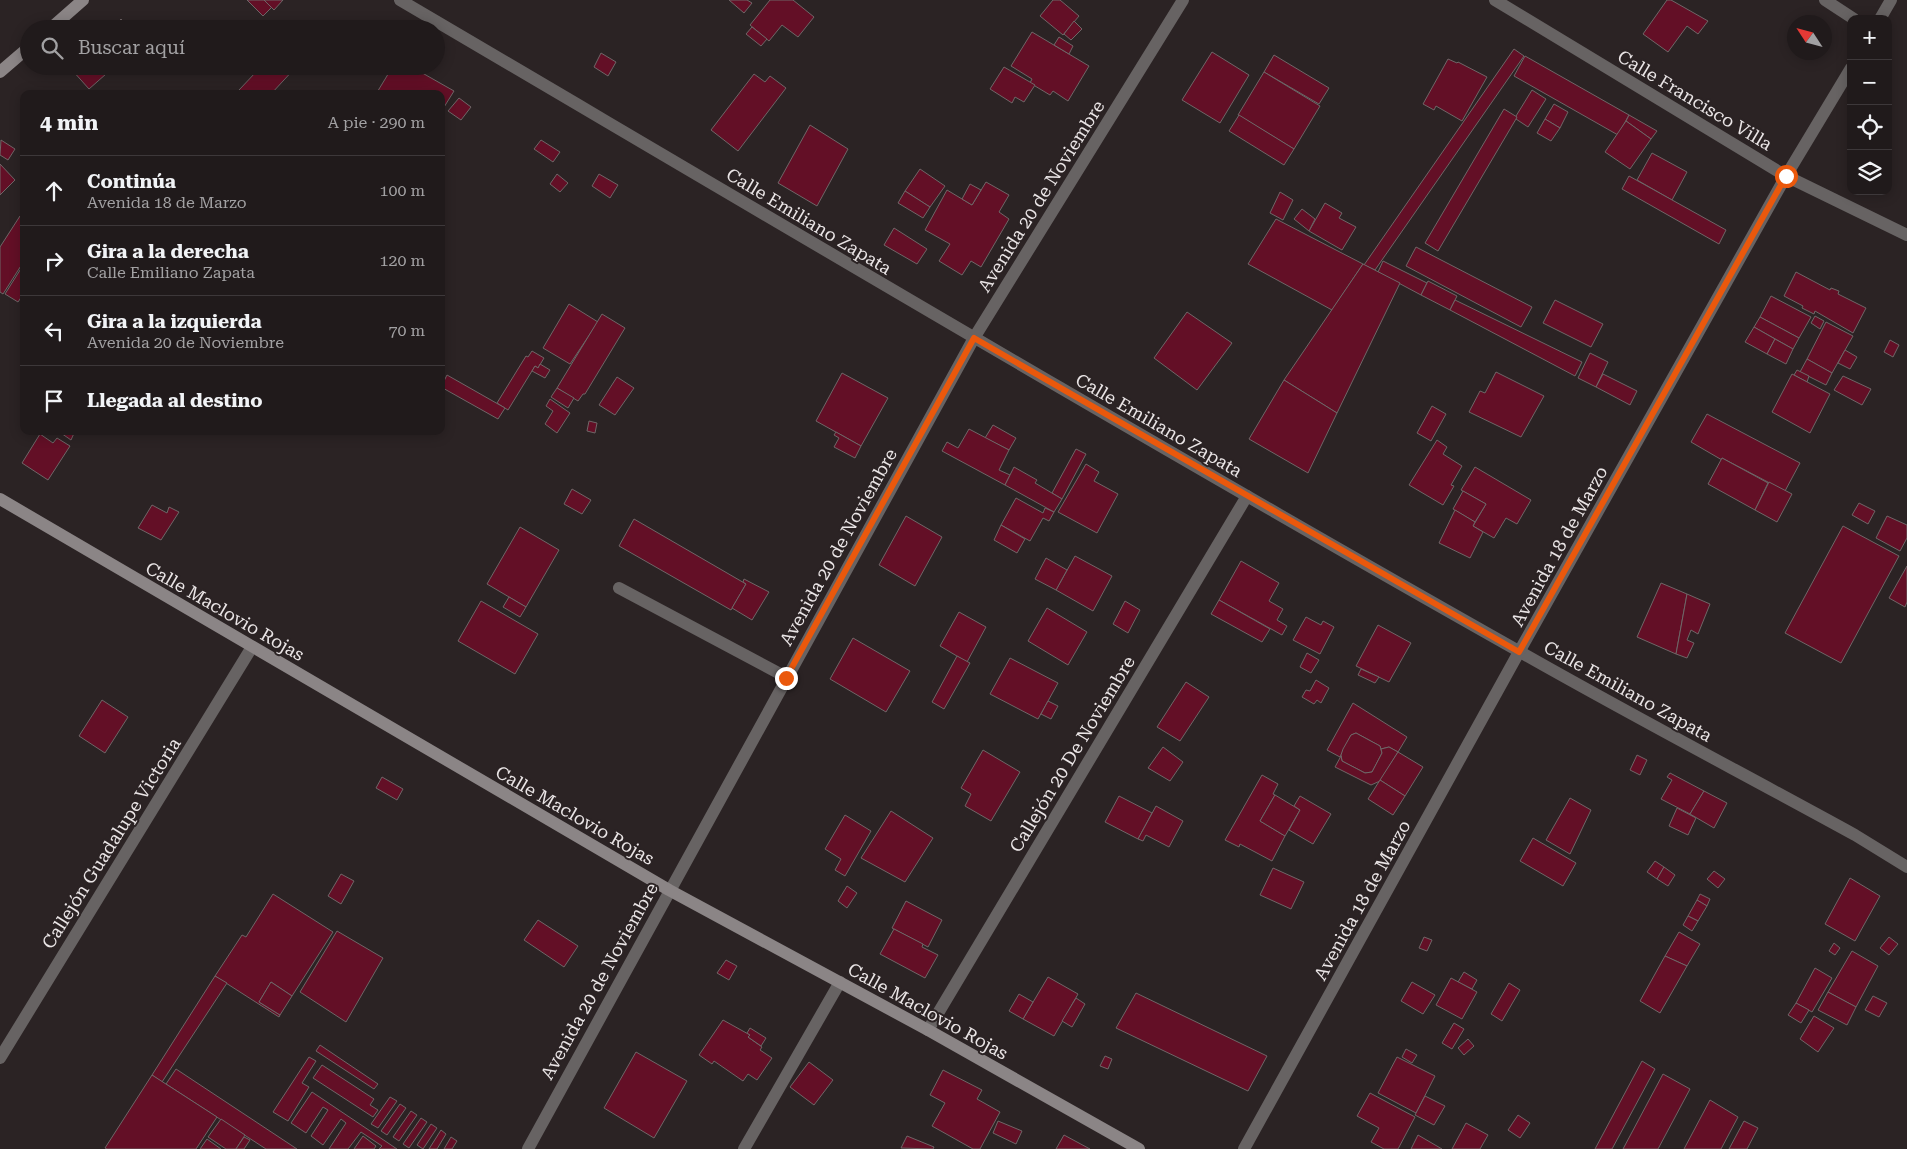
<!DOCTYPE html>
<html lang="es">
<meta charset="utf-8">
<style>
body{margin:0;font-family:"Roboto Serif",serif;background:#282324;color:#f1f3f6}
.controls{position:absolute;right:15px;top:15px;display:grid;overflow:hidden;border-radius:10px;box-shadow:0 2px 12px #0003}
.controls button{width:45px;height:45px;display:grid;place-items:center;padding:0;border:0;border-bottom:1px solid #3d383a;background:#201a1b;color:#f1f3f6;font:25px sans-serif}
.compass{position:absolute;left:1787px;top:15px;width:45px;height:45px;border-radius:50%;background:#201a1b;box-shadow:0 2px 12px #0003;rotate:306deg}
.stop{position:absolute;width:15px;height:15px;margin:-11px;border:4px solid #ea580c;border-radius:50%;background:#fff}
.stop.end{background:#ea580c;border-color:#fff;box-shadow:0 1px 5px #0008}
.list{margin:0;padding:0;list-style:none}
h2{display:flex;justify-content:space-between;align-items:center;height:65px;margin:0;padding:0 20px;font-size:21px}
h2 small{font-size:16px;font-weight:400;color:#a2a1a3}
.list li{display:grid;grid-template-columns:32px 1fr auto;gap:15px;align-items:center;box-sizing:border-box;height:70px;padding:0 20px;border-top:1px solid #3d383a}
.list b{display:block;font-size:19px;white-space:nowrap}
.list p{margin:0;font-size:16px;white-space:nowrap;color:#a2a1a3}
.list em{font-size:16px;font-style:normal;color:#a2a1a3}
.icon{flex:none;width:28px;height:28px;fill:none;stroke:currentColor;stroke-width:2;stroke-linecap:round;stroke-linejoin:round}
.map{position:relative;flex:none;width:1907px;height:1149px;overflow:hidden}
.search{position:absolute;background:#201a1b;box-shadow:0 2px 12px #0003;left:20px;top:20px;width:425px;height:55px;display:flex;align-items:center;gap:12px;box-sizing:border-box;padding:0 18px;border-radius:28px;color:#a2a1a3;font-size:19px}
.panel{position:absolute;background:#201a1b;box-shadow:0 2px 12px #0003;left:20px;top:90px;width:425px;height:345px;border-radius:10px}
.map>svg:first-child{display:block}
.building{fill:#630f26;stroke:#6f6667}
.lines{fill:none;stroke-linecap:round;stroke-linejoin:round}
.street{stroke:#676363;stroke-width:12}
.secondary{stroke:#8b8586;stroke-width:12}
.route{stroke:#ea580c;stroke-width:6}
.labels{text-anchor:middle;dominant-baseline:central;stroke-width:4;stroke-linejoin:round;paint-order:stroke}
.street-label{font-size:18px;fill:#eae5e6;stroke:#2b2324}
</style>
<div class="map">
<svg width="1907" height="1149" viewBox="0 0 1907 1149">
<rect width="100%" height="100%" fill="#2b2324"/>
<g class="building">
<path d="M247,0h17l8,7 -9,9z"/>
<path d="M264,0h19l-9,10z"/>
<path d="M729,0h18l5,3 -8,10z"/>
<path d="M770,0h23l21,17 -16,20 -16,-12 -13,16 -19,-16z"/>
<path d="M1053,0h7l19,16 -16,19 -23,-19z"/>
<path d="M1667,0h4l37,21 -10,13 -11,-8 -19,26 -25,-18z"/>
<path d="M121,19l9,10h-18z"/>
<path d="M249,21l10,8h-17z"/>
<path d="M1074,21l8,8 -11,11 -7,-6z"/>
<path d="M752,27l15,12 -6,7 -15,-12z"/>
<path d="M1032,32l57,34 -21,35 -15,-10 -3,4 -20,-12 2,-4 -21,-13z"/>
<path d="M1059,37l14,9 -4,8 -15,-9z"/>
<path d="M1514,49l10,7 -149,214 -11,-5z"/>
<path d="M1212,52l37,23 -29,48 -38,-23z"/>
<path d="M601,53l15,9 -8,14 -14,-9z"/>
<path d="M1274,55l55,33 -10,16 -55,-32z"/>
<path d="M1525,56l104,59 -11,20 -104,-59z"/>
<path d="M1448,59l9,4 1,-1 29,15 -25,44 -26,-15 -2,4 -11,-6z"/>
<path d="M77,66h22l7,8 -17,15 -17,-19z"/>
<path d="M249,66h46l1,1 -25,27h-27l-5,-4 17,-18z"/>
<path d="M393,66h17l44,25 -13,21v-18h-65z"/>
<path d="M1004,67l31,18 -11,17 -9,-5 -3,6 -22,-14z"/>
<path d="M1264,72l56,34 -26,43 -56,-34z"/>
<path d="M754,74l11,8 5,-6 16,12 -48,63 -27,-21z"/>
<path d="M1532,90l14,9 -18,28 -12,-8v-3z"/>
<path d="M459,98l12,9 -10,13 -13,-9z"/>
<path d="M1554,104l14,8 -8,16 -15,-9z"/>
<path d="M1504,109l13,8 -1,2 -78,132 -13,-8z"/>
<path d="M1239,115l55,34 -10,16 -55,-34z"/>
<path d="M1629,115l28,16 -6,8 -25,-18z"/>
<path d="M1545,119l15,9 -9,13 -14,-8z"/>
<path d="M1626,121l25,18 -21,30 -25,-17z"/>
<path d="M810,125l38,24 -31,57 -39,-23z"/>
<path d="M1,140l14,9 -7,11 -8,-5z"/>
<path d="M541,140l19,12 -7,10 -19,-13z"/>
<path d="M1652,153l35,19 -15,28 -35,-20z"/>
<path d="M0,164l15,16 -15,15z"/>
<path d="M920,169l25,17 -15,21 -25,-16z"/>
<path d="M557,174l11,9 -8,9 -10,-8z"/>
<path d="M599,174l19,11 -8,13 -18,-12z"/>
<path d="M1629,176l97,54 -7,14 -97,-55z"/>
<path d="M986,182l23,13 -10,17 10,7 -28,48 -10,-6 -9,14 -23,-14 11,-17 -25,-14 22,-40 25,15z"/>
<path d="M970,184l11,6 -9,15 -10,-6z"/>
<path d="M905,191l25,16 -7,11 -25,-15z"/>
<path d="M1280,192l13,8 -10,20 -13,-7z"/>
<path d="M1325,203l17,10 -3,5 17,9 -14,23 -33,-19z"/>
<path d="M1302,209l13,10 -6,12 -15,-12z"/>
<path d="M20,216l4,2v43l-21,33 -3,-2v-45z"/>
<path d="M1276,219l87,45 -31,46 -84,-46z"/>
<path d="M894,228l33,21 -10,15 -33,-19z"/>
<path d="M1416,247l116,60 -11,20 -115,-61z"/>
<path d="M1383,261l44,22 -6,12 -43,-23z"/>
<path d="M1363,264l37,19 -63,130 -53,-33z"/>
<path d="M22,267l2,1v25l-6,9 -13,-8z"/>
<path d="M1796,272l34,18 1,-2 8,3 -1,3 28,14 -13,25 -38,-22 -1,3 -12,-6 1,-2 -19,-10z"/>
<path d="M1428,281l29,15 -7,14 -29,-15z"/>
<path d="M1771,296l40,21 -12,21 -39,-21z"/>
<path d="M1455,300l127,62 -7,14 -125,-66z"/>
<path d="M1555,300l48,24 -12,23 -48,-24z"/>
<path d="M569,304l29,18 -28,42 -27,-16z"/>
<path d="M1187,312l45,31 -35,47 -43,-32z"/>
<path d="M602,314l23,14 -40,66h-2l-5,7 -21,-13z"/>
<path d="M1815,316l9,5 -4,8 -9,-6z"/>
<path d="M1760,317l39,21 -6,11 -39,-22z"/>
<path d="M1826,322l27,14 -21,37 -25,-14z"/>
<path d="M1754,327l21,12 -8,15 -22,-12z"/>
<path d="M1775,339l18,10 -7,15 -19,-10z"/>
<path d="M1890,340l9,5 -6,12 -9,-5z"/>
<path d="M1845,350l12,7 -7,12 -12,-6z"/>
<path d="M532,351l12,7 -6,10 -3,-2 -27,44 -11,-7 29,-47 2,1z"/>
<path d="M1590,353l18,9 -12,25 -18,-9z"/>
<path d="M1807,359l25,14 -6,12 -26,-13z"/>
<path d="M540,364l10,6 -5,8 -13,-7 3,-5 3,2z"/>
<path d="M1797,370l12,6 -2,6 -13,-7z"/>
<path d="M1496,372l48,24 -23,41 -52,-25 11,-21 5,2z"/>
<path d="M842,373l46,25 -27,48 -45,-25z"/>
<path d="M1603,374l34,17 -7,14 -34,-18z"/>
<path d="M1792,374l38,20 -20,39 -38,-21z"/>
<path d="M447,375l58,33 -7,11 -57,-32z"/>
<path d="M1843,376l28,13 -9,16 -28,-15z"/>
<path d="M617,377l17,11 -19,27 -16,-10z"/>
<path d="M1284,380l53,33 -29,60 -59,-34z"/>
<path d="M557,388l17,10 -6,10 -17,-11z"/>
<path d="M550,399l20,14 -13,20 -12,-9 8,-13 -7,-5z"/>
<path d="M1432,406l14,8 -15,27 -14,-8z"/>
<path d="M1707,414l93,49 -15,28 -63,-33v2l-31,-18z"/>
<path d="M589,421l8,2 -2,10 -8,-2z"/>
<path d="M993,425l23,13 -7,12 -24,-12z"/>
<path d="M969,429l40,21 -10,20 11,5 -5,10 -63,-34 5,-9 11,6z"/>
<path d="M58,431h17l-4,9z"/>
<path d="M836,432l25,14 -6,12 -21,-11 5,-9 -5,-3z"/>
<path d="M40,434l13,9 4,-5 13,8 -22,34 -26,-17z"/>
<path d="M1437,440l10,7 -4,7 19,12 -11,19 3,1 -11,19 -34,-20z"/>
<path d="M1076,449l10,5 -24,45 -10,-6z"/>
<path d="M1722,458l46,25 -13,27 -47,-26z"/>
<path d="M1086,464l13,8 -5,9 24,13 -21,39 -39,-21z"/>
<path d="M1014,467l23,13 -2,3 27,16 -8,13 -49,-27z"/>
<path d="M1475,467l56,33 -14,24 -11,-6 -12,20 -21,-12 13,-22 -25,-14z"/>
<path d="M1769,482l23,12 -15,28 -22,-12z"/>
<path d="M572,489l19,11 -9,14 -18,-10z"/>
<path d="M1463,491l23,13 -11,18 -22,-13z"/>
<path d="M1016,498l27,15 2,-5 9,4 -5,9 -6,-3 -13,23 -29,-16z"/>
<path d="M1859,503l16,8 -7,13 -16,-9z"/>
<path d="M152,505l15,8 2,-6 10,5 -18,28 -23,-12z"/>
<path d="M1455,510l20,12 -2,4 10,6 -13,26 -31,-15z"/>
<path d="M906,516l36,21 -27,49 -36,-21z"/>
<path d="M1887,516l20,9v13l-7,13 -24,-13z"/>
<path d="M634,519l112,65 -15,26 -112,-64z"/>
<path d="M1001,525l24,14 -8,14 -23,-13z"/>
<path d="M1843,526l56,30 -58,107 -56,-30z"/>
<path d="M520,527l39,23 -33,57 -39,-23z"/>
<path d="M1075,556l37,20 -19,35 -37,-21z"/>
<path d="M1046,558l21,12 -11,20 -21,-11z"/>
<path d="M1241,561l38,22 -10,18 14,8 -6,11 10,6 -5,9 -63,-35z"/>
<path d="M1907,566v36l-2,5 -16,-9z"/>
<path d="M744,579l25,13 -17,28 -20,-12 14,-24 -3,-2z"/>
<path d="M1661,583l26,11 -11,60 -39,-17z"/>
<path d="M1687,594l23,10 -12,30 -7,-4 -4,10 7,3 -7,15 -11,-4z"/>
<path d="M509,597l17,10 -6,10 -17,-10z"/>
<path d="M1219,600l51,29 -8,13 -51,-28z"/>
<path d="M481,601l57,33 -23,40 -57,-33z"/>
<path d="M1125,601l15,9 -12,23 -15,-9z"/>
<path d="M1047,608l40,24 -19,33 -40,-24z"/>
<path d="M959,612l27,15 -19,35 -27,-16z"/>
<path d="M1306,617l15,8 2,-4 11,6 -14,27 -27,-14z"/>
<path d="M1378,625l33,18 -22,39 -33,-16z"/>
<path d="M853,638l57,33 -24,41 -56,-33z"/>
<path d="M1307,653l12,7 -8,13 -11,-6z"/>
<path d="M957,656l13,7 -26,46 -12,-7z"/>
<path d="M1010,658l48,25 -20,36 -48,-25z"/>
<path d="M1361,669l18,8 -4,6 -17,-8z"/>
<path d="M1316,680l13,8 -8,15 -4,-3 -3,4 -12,-7 4,-7 4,1z"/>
<path d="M1186,682l23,15 -29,44 -23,-14z"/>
<path d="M102,700l26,17 -23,36 -26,-17z"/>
<path d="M1048,701l10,5 -7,13 -10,-5z"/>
<path d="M1353,703l54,34 -9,15 -9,-5 -8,2 -1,-3 -24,-13 -5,2 -11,22 -13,-7z"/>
<path d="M1356,733l24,13 2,7 -10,19 -7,1 -23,-12 -1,-6 2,-6 8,-14z"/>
<path d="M1163,747l20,15 -13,19 -22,-13z"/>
<path d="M1389,747l9,5 -18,29 -9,4 -36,-18 6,-11 1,5 23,12 7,-1 10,-19 -1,-4z"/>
<path d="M983,750l37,22 -29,49 -26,-15 6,-12 -10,-6z"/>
<path d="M1398,752l25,15 -18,29 -25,-16z"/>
<path d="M1637,755l10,5 -7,15 -10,-5z"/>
<path d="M1670,773l34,18 -14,23 -29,-15 11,-19 -5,-3z"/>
<path d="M1262,775l16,9 -5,10 2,1 -15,26 25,15 -13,25 -32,-17 -1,3 -14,-7z"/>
<path d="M382,777l21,12 -6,11 -21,-12z"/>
<path d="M1380,780l25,16 -12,19 -25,-16z"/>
<path d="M1704,791l23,12 -13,25 -24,-14z"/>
<path d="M1275,795l25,15 -15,26 -25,-15z"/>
<path d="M1119,796l33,17 -14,26 -33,-17z"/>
<path d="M1300,796l31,18 -18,30 -24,-14 11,-20 -6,-4z"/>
<path d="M1570,798l21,12 -21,44 -24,-14z"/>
<path d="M1156,806l27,15 -14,26 -23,-12 -3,6 -5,-2z"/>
<path d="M1677,808l19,10 -8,17 -19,-9z"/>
<path d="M891,811l42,27 -28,44 -44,-24z"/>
<path d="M845,815l26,16 -26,45 -10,-6 6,-11 -16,-10z"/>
<path d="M1533,838l43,25 -13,23 -43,-25z"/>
<path d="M1655,861l9,6 -7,12 -10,-7z"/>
<path d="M1664,867l11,8 -7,11 -11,-7z"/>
<path d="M1273,868l31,14 -13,27 -31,-14z"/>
<path d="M1714,871l11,8 -7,9 -11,-9z"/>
<path d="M341,874l13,7 -13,23 -13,-8z"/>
<path d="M1850,878l30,18 -25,45 -30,-17z"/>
<path d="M847,886l10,7 -10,15 -9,-7z"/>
<path d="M273,894l60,38 -41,64 -21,-14 -12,20 21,13 -1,2 -64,-41 27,-41 4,2z"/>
<path d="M1700,894l10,5 -3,7 -10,-6z"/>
<path d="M1697,900l10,6 -9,15 -10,-5z"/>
<path d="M906,901l36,19 -14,27 -36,-19z"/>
<path d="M1688,916l10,5 -6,10 -9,-6z"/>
<path d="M538,920l40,26 -14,21 -40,-27z"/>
<path d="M894,929l29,15 -1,3 16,8 -13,23 -45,-24z"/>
<path d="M337,931l46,27 -37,64 -46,-30z"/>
<path d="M1679,932l21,12 -13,22 -22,-10z"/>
<path d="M1424,937l8,3 -5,11 -8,-3z"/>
<path d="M1889,937l9,7 -9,11 -9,-7z"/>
<path d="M1834,943l6,5 -5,7 -6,-4z"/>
<path d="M1852,951l26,15 -22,41 -28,-15z"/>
<path d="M1665,956l22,10 -27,47 -20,-12z"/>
<path d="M726,960l11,6 -8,14 -12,-7z"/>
<path d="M1815,968l17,10 -20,34 -16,-9z"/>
<path d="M1464,972l13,8 -5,9 -14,-7z"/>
<path d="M215,976l12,7 -65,99 -10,-7z"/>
<path d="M1048,977l30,17 -24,42 -31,-17z"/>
<path d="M1451,978l26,14 -15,27 -26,-14z"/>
<path d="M271,982l21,14 -12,19 -21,-13z"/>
<path d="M1412,982l23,13 -12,19 -22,-13z"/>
<path d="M1509,983l11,7 -18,31 -11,-7z"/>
<path d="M1828,992l28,15 -9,18 -29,-15z"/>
<path d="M1136,993l131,63 -19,35 -132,-63z"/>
<path d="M1019,994l14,8 -10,17 -14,-8z"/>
<path d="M1873,996l14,7 -8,14 -14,-7z"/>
<path d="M1076,998l9,6 -13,23 -10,-6z"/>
<path d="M1796,1003l13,7 -8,13 -13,-8z"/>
<path d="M1814,1016l20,12 -16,24 -18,-13z"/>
<path d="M723,1020l27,15 -2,2 14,10 -2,3 12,8 -15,22 -9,-6 -5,7 -29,-20 -2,3 -13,-9z"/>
<path d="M1454,1023l10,6 -12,20 -10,-6z"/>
<path d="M750,1028l16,10 -5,8 -13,-9 2,-2 -3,-2z"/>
<path d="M1468,1039l6,7 -10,9 -6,-7z"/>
<path d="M320,1045l58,39 -4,5 -58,-38z"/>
<path d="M1406,1049l11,6 -5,8 -10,-6z"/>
<path d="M636,1052l51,29 -33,57 -50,-30z"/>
<path d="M1105,1056l7,3 -4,10 -8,-3z"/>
<path d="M309,1057l7,4 -14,22 7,4 -21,34 -15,-9z"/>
<path d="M1397,1057l38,19 -19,37 -38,-20z"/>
<path d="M1642,1061l13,8 -43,80h-17z"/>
<path d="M809,1062l24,18 -19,25 -24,-18z"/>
<path d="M322,1065l52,34 -4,6 8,5 -5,7 -60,-39z"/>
<path d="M176,1069l121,80h-31l-100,-65z"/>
<path d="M943,1070l39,20 -5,9 23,13 -20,37h-7l-41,-23 13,-23 -15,-8z"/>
<path d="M1663,1074l27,15 -32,60h-35z"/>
<path d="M152,1075l65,42 -21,32h-89l-2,-1z"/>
<path d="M312,1092l85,57h-18l3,-3 -21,-14 -13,17h-19l17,-26 -5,-4 -18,26 -12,-9 17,-26 -5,-3 -17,26 -15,-10z"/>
<path d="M1370,1093l45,24 -17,32h-14l-13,-7 8,-14 -22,-12z"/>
<path d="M1425,1096l20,10 -11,19 -19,-10z"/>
<path d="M390,1097l7,4 -19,27 -7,-4z"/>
<path d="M1710,1100l28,17 -17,32h-37z"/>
<path d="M400,1104l6,4 -19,27 -6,-4z"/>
<path d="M411,1111l6,4 -18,26 -6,-4z"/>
<path d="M1518,1115l12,8 -10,15 -12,-8z"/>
<path d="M421,1118l6,4 -18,26 -6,-4z"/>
<path d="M221,1119l24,16 -9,14h-10l-18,-12z"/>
<path d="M998,1121l24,10 -6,13 -23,-11z"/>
<path d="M1744,1121l14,7 -11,21h-18z"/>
<path d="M1466,1123l22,12 -8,14h-28z"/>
<path d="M431,1124l6,4 -14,21 -6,-4z"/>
<path d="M441,1130l5,4 -9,15h-8z"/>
<path d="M1064,1135l26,14h-34z"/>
<path d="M1418,1135l24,14h-31z"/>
<path d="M363,1136l13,10 -2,3h-20z"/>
<path d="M907,1136l27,11 -1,2 -32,-1z"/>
<path d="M244,1137l6,3 -6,9h-8z"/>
<path d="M451,1137l6,4 -5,8h-8z"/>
<path d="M207,1139l14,10h-21z"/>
</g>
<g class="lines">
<g class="street">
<path d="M400,0c371,218 741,438 1115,649 112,64 227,124 340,186l52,32"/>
<path d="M1495,0l291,176 121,59"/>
<path d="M1825,0l29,19"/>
<path d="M1880,19l11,-19"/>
<path d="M619,588l167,89"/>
<path d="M928,1030l319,-534"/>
<path d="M0,1058l252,-411"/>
<path d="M528,1149l446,-811 209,-338"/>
<path d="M744,1149l96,-167"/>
<path d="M1244,1149l275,-497 267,-476 65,-108"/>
</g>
<g class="secondary">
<path d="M50,29l33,-29"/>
<path d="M0,72l29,-25"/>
<path d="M0,499l669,391 259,140 211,119"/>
</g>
</g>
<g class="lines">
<path class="route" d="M786,678l188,-340 545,314 267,-476"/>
</g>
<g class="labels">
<g class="street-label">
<text transform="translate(1695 100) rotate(31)">Calle Francisco Villa</text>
<text transform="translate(1041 196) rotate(-58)">Avenida 20 de Noviembre</text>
<text transform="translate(809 221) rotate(31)">Calle Emiliano Zapata</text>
<text transform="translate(1159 425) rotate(30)">Calle Emiliano Zapata</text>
<text transform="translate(1559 546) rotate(-61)">Avenida 18 de Marzo</text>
<text transform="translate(838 547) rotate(-61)">Avenida 20 de Noviembre</text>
<text transform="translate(225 611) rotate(30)">Calle Maclovio Rojas</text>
<text transform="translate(1628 691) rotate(29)">Calle Emiliano Zapata</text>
<text transform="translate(1072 754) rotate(-59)">Callejón 20 De Noviembre</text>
<text transform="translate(575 815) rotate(30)">Calle Maclovio Rojas</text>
<text transform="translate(111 843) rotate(-58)">Callejón Guadalupe Victoria</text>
<text transform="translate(1362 900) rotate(-61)">Avenida 18 de Marzo</text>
<text transform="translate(599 981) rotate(-61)">Avenida 20 de Noviembre</text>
<text transform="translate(928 1011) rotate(29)">Calle Maclovio Rojas</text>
</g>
</g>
</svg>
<div class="controls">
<button>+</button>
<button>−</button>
<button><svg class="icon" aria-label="locate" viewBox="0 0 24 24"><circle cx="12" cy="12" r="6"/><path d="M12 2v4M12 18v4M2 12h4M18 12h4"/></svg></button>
<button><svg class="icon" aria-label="layers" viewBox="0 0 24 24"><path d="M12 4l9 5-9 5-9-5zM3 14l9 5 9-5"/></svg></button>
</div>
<svg class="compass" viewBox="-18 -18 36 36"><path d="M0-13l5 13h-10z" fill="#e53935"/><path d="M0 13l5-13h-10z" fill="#a2a1a3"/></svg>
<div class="stop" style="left:1786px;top:176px"></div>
<div class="stop end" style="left:786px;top:678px"></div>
<div class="search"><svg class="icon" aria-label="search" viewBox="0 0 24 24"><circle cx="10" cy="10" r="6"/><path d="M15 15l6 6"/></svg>Buscar aquí</div>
<section class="panel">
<h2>4 min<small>A pie · 290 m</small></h2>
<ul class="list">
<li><svg class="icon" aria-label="ahead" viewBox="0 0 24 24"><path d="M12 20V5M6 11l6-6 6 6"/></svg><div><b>Continúa</b><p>Avenida 18 de Marzo</p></div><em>100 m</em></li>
<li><svg class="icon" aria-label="right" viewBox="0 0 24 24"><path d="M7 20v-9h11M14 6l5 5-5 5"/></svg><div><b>Gira a la derecha</b><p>Calle Emiliano Zapata</p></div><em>120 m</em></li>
<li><svg class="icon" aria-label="left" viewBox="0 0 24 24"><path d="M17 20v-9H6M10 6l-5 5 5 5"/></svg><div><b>Gira a la izquierda</b><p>Avenida 20 de Noviembre</p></div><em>70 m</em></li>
<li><svg class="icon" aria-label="arrive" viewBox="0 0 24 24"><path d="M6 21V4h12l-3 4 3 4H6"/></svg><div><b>Llegada al destino</b></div></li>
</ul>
</section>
</div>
